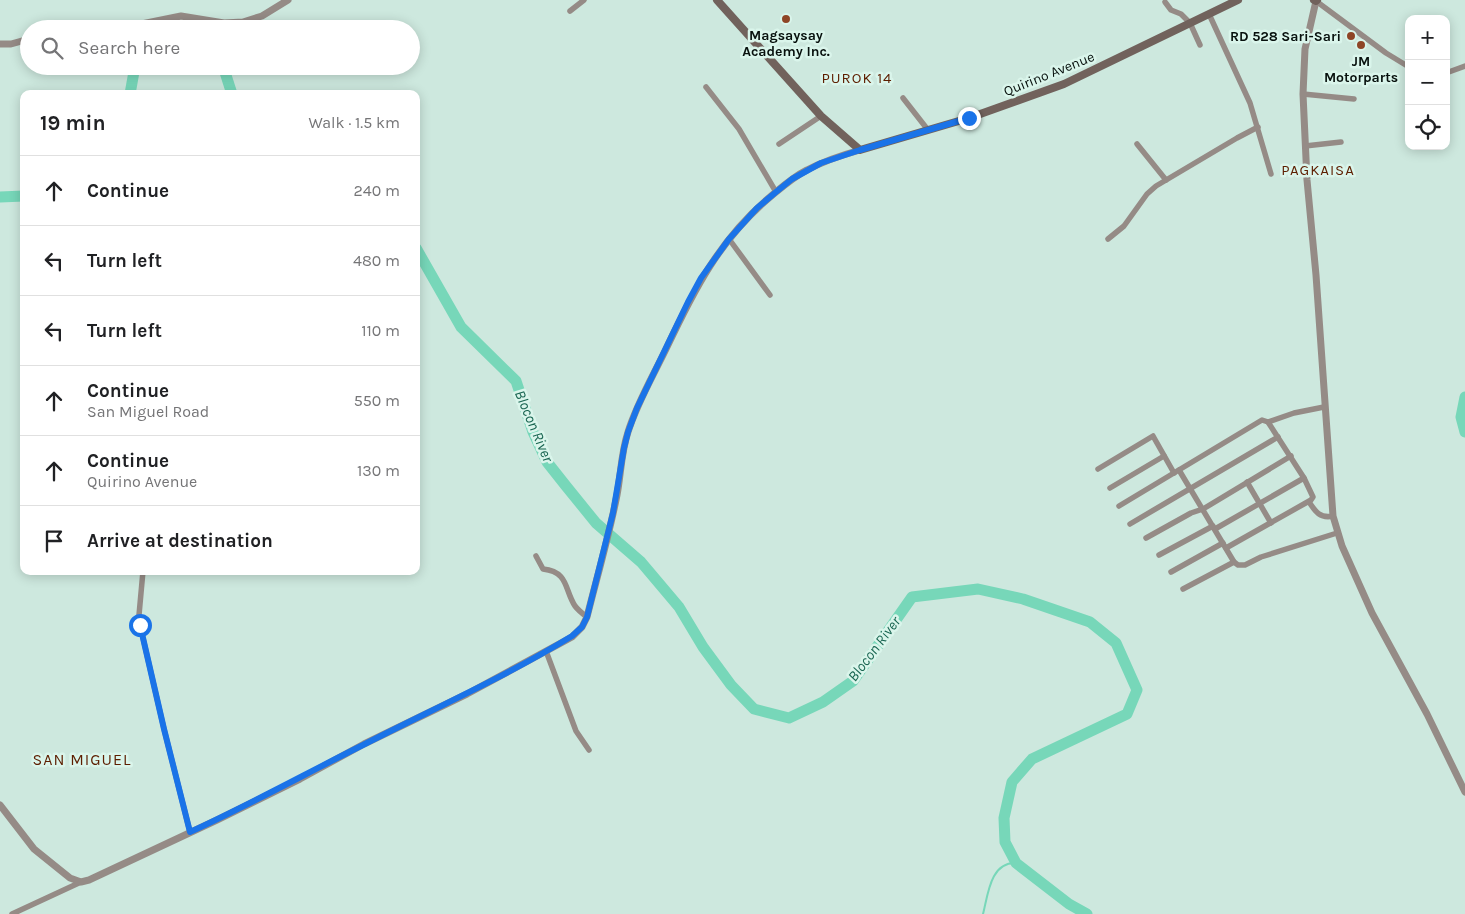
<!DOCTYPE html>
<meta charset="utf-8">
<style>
body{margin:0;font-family:Karla,sans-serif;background:#f2f2f2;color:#202124}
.controls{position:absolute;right:15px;top:15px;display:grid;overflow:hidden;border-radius:10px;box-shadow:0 2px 12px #0003}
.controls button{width:45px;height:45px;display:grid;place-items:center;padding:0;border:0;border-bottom:1px solid #e0e0e0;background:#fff;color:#202124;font:25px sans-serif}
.stop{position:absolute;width:15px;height:15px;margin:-11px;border:4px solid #1a73e8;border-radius:50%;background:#fff}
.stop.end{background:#1a73e8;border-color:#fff;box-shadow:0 1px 5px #0008}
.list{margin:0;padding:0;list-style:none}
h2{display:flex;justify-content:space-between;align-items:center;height:65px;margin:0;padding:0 20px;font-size:21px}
h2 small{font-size:16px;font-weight:400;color:#757577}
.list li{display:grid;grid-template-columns:32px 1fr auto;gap:15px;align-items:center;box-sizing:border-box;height:70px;padding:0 20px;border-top:1px solid #e0e0e0}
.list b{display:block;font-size:19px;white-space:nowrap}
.list p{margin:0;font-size:16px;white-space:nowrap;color:#757577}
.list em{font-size:16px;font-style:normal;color:#757577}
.icon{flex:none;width:28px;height:28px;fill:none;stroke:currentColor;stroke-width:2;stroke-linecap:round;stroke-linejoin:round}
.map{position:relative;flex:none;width:1465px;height:914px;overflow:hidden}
.search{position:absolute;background:#fff;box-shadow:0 2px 12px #0003;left:20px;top:20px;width:400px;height:55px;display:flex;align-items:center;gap:12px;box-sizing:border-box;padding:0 18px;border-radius:28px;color:#757577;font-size:19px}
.panel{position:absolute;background:#fff;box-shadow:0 2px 12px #0003;left:20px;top:90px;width:400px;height:485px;border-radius:10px}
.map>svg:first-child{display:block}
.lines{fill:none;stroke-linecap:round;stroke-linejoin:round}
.stream{stroke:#77d7b9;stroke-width:2}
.river{stroke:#77d7b9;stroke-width:11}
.minor{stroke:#958b86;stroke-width:5.5}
.tertiary{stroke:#958b86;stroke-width:7}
.secondary{stroke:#71625c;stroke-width:8}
.route{stroke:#1a73e8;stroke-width:6}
.poi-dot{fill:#8e4526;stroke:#daf5eb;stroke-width:2}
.labels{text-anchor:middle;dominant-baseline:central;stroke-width:5;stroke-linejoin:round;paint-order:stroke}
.poi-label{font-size:14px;font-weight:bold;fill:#07100d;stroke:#daf5eb}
.street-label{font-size:14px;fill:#07100d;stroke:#daf5eb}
.neighbourhood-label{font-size:15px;letter-spacing:1px;fill:#5d1e00;stroke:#daf5eb}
.water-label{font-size:15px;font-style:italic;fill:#196551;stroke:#daf5eb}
.quarter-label{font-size:16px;letter-spacing:1px;fill:#5d1e00;stroke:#daf5eb}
</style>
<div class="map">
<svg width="1465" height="914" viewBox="0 0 1465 914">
<rect width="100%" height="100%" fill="#cde8de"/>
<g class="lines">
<path class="stream" d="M983,914c5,-19 7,-52 33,-51"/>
<g class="river">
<path d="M223,66l9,28"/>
<path d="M130,94l5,-28"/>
<path d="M0,197l24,-1"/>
<path d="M416,248l45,79 55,54 17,51 14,30 19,24 30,37 45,39 38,45 24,40 28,38 23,24 35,9 34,-16 30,-21 59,-84 66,-8 45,10 67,23 26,21 21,47 -10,24 -95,45 -20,23 -8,36 1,24 11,21 53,41 18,10"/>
<path d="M1465,397l-4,20 4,15"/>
</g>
<g class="minor">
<path d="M1316,1l70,52 23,14"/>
<path d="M1165,2l6,8 10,4 9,9 10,22"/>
<path d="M570,11l14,-11"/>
<path d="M1209,14l41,89 21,71"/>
<path d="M1446,73l19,-7"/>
<path d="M706,87l33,42 37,63"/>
<path d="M1303,94l51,5"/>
<path d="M903,98l25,32"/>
<path d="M779,144l42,-28"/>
<path d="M1137,144l29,36"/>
<path d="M1305,146l36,-4"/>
<path d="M729,239l41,56"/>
<path d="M1108,239l16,-13 23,-32 9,-8 81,-48 21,-11"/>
<path d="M1098,469l55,-33 21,37"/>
<path d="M1179,470l55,92 4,3h7l16,-8 76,-24"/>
<path d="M1247,482l24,41"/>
<path d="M1110,488l54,-32"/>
<path d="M1309,502c6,9 11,17 24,14"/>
<path d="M1119,506l143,-86 6,2 26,-9 30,-6"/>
<path d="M1130,524l148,-87"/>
<path d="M1215,529l89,-51"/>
<path d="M1146,538l45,-25 12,-4 88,-53"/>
<path d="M1226,548l85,-48 2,-3 -9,-19 -36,-56"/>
<path d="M1159,555l54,-29"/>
<path d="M536,556l7,13c26,3 21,20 32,37 3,4 8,8 12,11"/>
<path d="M143,571l-4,44 1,10 24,104 26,103"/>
<path d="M1171,572l52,-29"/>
<path d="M1183,589l51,-27"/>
<path d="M546,651l30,80 13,19"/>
<path d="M12,914l69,-32"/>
</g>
<g class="tertiary">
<path d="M1316,1l-11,48 -2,45 4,86 9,95 17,241 9,30 30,67 55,101 38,78"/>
<path d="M117,29l64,-13 43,7 19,-1 19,-6 26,-16"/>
<path d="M0,44h11l18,-5"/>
<path d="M0,805l34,44 36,29 11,4 8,-2 128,-60 83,-41 64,-35 103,-50 105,-57 10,-10 5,-10c10,-40 22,-81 30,-122 4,-21 4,-42 11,-63 9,-29 25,-56 38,-83 28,-59 53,-109 104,-152 12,-10 23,-20 37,-27 17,-9 35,-15 53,-20"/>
</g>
<g class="secondary">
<path d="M717,0l104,116 39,34 109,-32 95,-34 174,-84"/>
<path d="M1314,0l2,1 1,-1"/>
</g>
</g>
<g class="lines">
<path class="route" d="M140,625l24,104 26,103c59,-27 115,-58 173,-87 70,-36 142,-68 209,-109l10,-9 5,-10 26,-104 11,-65 4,-16 9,-24 51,-106 13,-24 28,-39 28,-31 19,-16 16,-13 29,-16 39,-13 109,-32"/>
</g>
<g class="poi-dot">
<circle cx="786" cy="19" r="5"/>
<circle cx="1351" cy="36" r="5"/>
<circle cx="1361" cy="45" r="5"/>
</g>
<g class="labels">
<g class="poi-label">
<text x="786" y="35">Magsaysay<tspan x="786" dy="16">Academy Inc.</tspan></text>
<text x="1341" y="36" text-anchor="end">RD 528 Sari-Sari</text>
<text x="1361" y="61">JM<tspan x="1361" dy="16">Motorparts</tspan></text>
</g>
<g class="street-label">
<text transform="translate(1049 74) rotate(-22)">Quirino Avenue</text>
</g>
<g class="neighbourhood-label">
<text x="857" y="78">PUROK 14</text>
<text x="1318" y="170">PAGKAISA</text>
</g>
<g class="water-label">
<text transform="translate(534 426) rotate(67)">Blocon River</text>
<text transform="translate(874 649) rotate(-53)">Blocon River</text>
</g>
<g class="quarter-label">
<text x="82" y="759">SAN MIGUEL</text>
</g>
</g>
</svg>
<div class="controls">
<button>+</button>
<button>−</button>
<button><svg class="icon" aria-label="locate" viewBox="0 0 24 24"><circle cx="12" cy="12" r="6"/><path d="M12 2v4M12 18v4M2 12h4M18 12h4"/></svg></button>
</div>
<div class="stop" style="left:140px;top:625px"></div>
<div class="stop end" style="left:969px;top:118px"></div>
<div class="search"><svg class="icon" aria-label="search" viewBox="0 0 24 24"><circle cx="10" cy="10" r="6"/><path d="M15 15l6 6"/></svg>Search here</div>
<section class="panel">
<h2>19 min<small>Walk · 1.5 km</small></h2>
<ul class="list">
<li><svg class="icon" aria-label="ahead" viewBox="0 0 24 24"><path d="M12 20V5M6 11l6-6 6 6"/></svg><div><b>Continue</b></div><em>240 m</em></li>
<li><svg class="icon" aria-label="left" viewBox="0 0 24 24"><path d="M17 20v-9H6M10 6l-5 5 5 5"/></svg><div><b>Turn left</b></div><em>480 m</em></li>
<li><svg class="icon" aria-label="left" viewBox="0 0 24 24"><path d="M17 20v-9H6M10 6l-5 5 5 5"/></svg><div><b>Turn left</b></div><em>110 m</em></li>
<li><svg class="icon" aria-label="ahead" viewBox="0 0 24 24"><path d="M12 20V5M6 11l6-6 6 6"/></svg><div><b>Continue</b><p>San Miguel Road</p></div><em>550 m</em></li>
<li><svg class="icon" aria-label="ahead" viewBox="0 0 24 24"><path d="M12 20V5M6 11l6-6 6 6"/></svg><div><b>Continue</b><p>Quirino Avenue</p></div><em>130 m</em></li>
<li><svg class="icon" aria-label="arrive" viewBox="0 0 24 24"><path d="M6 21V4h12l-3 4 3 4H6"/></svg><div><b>Arrive at destination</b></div></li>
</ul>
</section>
</div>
